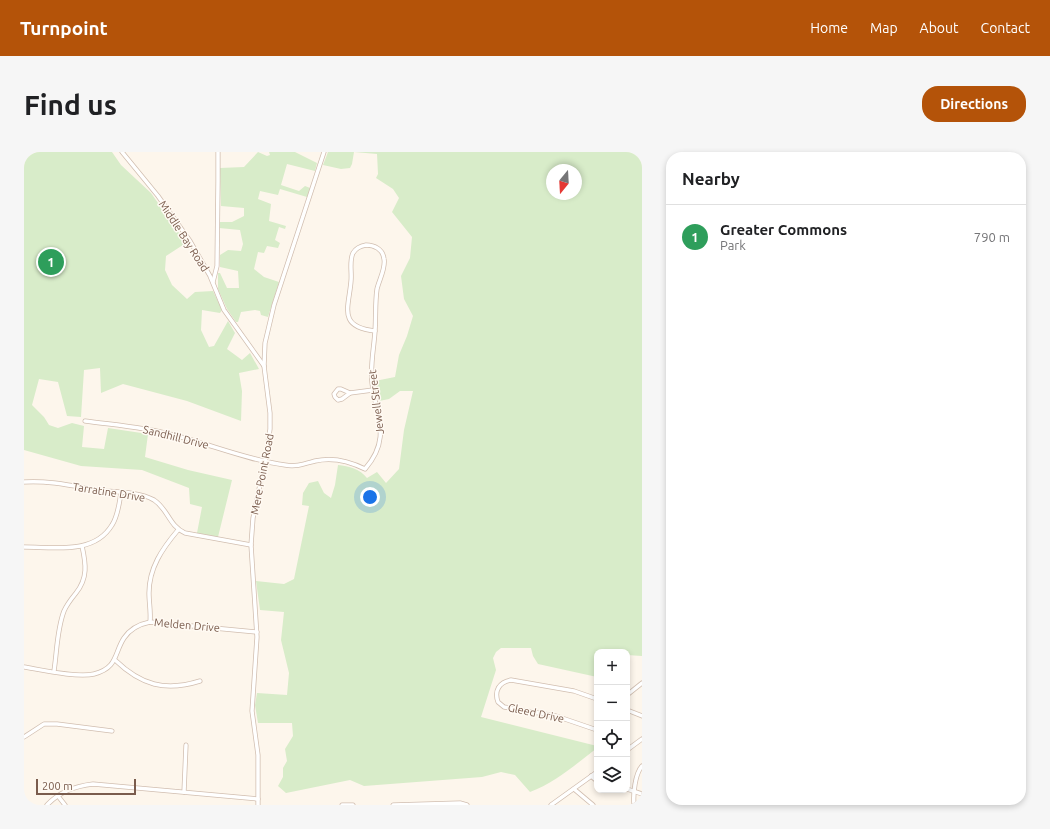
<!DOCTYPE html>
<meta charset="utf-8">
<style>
body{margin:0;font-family:Ubuntu,sans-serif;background:#f6f6f6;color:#202124}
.controls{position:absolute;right:12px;bottom:12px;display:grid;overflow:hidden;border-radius:8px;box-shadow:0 2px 6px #0003}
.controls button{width:36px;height:36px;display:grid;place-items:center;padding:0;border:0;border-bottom:1px solid #e0e0e0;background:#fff;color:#202124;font:20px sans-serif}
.compass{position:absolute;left:522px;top:12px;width:36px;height:36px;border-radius:50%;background:#fff;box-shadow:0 2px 6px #0003;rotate:198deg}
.scale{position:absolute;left:12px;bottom:10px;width:100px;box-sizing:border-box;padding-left:4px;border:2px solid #7a5c4d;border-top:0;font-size:11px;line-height:14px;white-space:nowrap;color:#7a5c4d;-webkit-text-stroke:3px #fffaf3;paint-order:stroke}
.you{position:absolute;left:346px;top:345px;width:14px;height:14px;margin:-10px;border:3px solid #fff;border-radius:50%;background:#1a73e8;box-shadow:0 0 0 6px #1a73e833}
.badge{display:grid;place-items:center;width:26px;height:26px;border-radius:50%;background:#b45309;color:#fff;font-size:13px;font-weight:700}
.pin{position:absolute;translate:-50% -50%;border:2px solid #fff;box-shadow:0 1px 4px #0006}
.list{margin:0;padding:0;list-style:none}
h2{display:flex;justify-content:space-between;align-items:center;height:52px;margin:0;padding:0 16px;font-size:17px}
h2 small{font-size:13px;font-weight:400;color:#757577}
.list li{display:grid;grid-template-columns:26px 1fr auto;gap:12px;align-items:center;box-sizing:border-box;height:64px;padding:0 16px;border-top:1px solid #e0e0e0}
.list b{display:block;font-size:15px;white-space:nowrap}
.list p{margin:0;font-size:13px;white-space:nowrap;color:#757577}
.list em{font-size:13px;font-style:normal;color:#757577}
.icon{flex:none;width:22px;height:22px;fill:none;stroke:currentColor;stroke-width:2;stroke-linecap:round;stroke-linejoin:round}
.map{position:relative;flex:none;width:618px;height:653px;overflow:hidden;border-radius:16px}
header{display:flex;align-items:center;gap:24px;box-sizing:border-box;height:56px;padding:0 20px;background:#b45309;color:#fff}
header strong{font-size:19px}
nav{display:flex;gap:22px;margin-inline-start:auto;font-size:14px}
.intro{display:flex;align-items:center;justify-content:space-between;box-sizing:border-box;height:96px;padding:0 24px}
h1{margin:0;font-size:28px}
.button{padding:10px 18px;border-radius:16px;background:#b45309;color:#fff;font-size:14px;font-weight:700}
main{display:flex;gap:24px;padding:0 24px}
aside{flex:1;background:#fff;border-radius:16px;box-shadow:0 2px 6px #0003}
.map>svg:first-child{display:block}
.green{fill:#d8ecc9;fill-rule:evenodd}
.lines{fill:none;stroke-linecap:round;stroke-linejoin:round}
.minor-casing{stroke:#d1beb0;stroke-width:5}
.minor{stroke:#fff;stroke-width:3.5}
.labels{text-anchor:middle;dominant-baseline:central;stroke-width:3;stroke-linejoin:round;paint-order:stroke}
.street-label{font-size:11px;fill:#7a5c4d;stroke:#fffaf3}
</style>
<header>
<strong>Turnpoint</strong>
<nav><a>Home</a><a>Map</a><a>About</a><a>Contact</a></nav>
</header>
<div class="intro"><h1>Find us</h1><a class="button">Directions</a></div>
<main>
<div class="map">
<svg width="618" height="653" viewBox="0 0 618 653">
<rect width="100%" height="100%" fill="#fdf6ec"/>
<g class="green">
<path d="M0,0h88l9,13 30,28 35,50 -20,13 -1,14 7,15 15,14 8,-7 18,-1 9,19 -2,3 -18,-3 -1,20 8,17 5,-1 14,-25 7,12 -8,16 15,11 8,-7 9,16 -20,4 3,18 -1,30 -54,-20 -64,-17 -22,9 -1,-25 -16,2 -3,47 -14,-1 -9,-34 -19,-3 -7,26 12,12 5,8 9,3 14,-5 12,3 -2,21 22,2 4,-21 40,6 -3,23 43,13 44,10 -14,57 -21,-4 5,-26 -12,-3 -1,-16 -47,-18 -61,-4 -57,-16z"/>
<path d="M234,0l9,4 3,-1 -1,-3h26l22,11 -2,8 -28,-7 -6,21 18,6 6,-5 5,2 -3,9 -27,-8 -2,6 -18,-4 -2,8 13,5 -2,17 17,5 -1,3 -6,-2 -4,13 5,3 -2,5 -11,-2 -3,7 -6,-1 -4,17 10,8 15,5 -11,35 -7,-2 -1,-4 -5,-1 -14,2 -3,10h-2l-9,-13 -9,-20v-16h2l7,15h12l-1,-17 -18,-4v-12l8,-5 13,1 2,-7 -3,-14 -21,-2 1,-6h12l12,-6v-8l-23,-2 -1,-38 24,-1z"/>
<path d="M304,0h313l1,1v503l-15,-1v-3h-30v25l-59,-13 -5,-8 -2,-8h-30l-5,4 -3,6 3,12 -15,47 116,29v2c-21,16 -42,35 -67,44l-15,-17 -14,-3 -19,5 -118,9 -14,-6 -64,13 -8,-7 5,-9v-9l4,-7 -2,-12 8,-13 -1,-13h-34l-3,-18 2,-12 30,2 2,-22 -8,-33 3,-28 -24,-2 -4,-29 28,3 10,-5 15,-73 -7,-1 1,-12 6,-10 9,-2 6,12 7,5 4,-13 3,-20c11,1 22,4 29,13l10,-6 9,11 13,-14 5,-39 9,-39h-13l-11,8 -10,2 -4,-20 20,-4 4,-22 8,-19 6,-20 -9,-17 -3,-23 9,-18 2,-21 -20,-25 7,-14 -6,-9 -17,-11 2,-4 -1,-20 -23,-2 -2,12 -2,4 -9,1 -18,-4zM528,18h24v24h-24z"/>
</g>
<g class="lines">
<g class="minor-casing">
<g id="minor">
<path d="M98,0l36,44 32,45 20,35 14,34 40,56"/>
<path d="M342,93c8,0 17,4 18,14 2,9 -5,21 -7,30 -2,14 -1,28 -2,42 -38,-4 -26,-24 -24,-50 1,-9 -2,-20 2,-28 3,-5 7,-7 13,-8z"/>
<path d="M189,130l4,-16 1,-85v-29"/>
<path d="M314,237h3l9,4 -8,6 -4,1 -3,-3 -1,-3z"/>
<path d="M326,241l23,-3"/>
<path d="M61,269c29,4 59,6 88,14 37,9 74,25 112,30 11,2 19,-1 30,-4 17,-4 34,0 50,8 27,-31 11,-52 7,-86 -2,-18 2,-35 3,-52"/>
<path d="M0,330c25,-2 54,5 79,9 16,1 37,1 51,9 14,9 15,26 31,33l66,12"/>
<path d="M0,395c30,0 70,8 88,-22 6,-9 7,-21 9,-32"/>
<path d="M126,470c1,-10 -1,-19 -1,-29 0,-25 13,-44 29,-63"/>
<path d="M91,508c26,25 50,32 85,21"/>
<path d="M0,515c18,3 54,11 70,7 24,-6 20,-21 30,-36 6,-9 16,-14 26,-16l107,10"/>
<path d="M30,519c3,-20 3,-42 10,-60 3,-7 8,-13 12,-18 12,-15 10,-29 6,-47"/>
<path d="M603,543l15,-12"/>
<path d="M573,547l-23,-8 -63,-11c-12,2 -17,11 -13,22l6,5 52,9 41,14"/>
<path d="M603,558l15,6"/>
<path d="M0,585l20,-13h13l55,7"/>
<path d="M603,598l15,-11"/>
<path d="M567,624l6,5"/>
<path d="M550,637l19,16"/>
<path d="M603,637l15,5"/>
<path d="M160,640l2,-47"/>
<path d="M34,644l7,9"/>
<path d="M23,653c12,-13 29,-19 46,-21l165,15"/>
<path d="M234,653v-50l-6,-44 5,-74 -6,-92 2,-27 13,-62 4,-27v-16l-6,-47 1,-23 9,-38 50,-153"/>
<path d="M318,653h11"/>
<path d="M369,653l67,-2 7,2"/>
<path d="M527,653l46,-33"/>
<path d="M610,653c-1,-11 1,-31 8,-39"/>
</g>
</g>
<use href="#minor" class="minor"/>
</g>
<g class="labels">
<g class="street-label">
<text transform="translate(160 84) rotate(57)">Middle Bay Road</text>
<text transform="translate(352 250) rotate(-97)">Jewell Street</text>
<text transform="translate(152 285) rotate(14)">Sandhill Drive</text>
<text transform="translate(238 322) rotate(-79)">Mere Point Road</text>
<text transform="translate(85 340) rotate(9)">Tarratine Drive</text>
<text transform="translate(163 473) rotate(5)">Melden Drive</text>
<text transform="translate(512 561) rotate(12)">Gleed Drive</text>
</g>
</g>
</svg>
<div class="controls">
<button>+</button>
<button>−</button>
<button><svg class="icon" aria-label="locate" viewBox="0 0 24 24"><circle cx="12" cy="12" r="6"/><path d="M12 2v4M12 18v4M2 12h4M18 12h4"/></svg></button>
<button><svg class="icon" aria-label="layers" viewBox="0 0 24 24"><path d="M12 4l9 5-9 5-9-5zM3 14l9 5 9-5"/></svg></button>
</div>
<svg class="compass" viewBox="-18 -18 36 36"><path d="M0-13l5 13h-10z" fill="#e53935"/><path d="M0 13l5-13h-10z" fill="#757577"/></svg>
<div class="scale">200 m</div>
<div class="you"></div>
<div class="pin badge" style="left:27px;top:110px;background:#2e9e5b">1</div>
</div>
<aside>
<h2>Nearby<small></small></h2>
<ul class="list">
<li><span class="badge" style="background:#2e9e5b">1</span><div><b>Greater Commons</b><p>Park</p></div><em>790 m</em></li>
</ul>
</aside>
</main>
